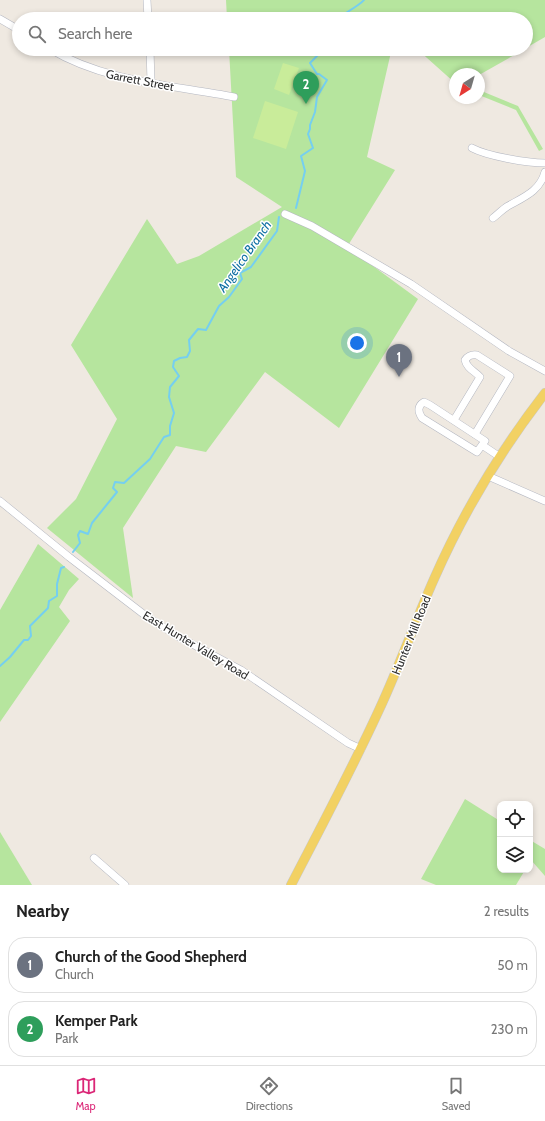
<!DOCTYPE html>
<style>
body{margin:0;font-family:Cabin,sans-serif;background:#f6f6f6;color:#222}
.controls{position:absolute;right:12px;bottom:12px;display:grid;overflow:hidden;border-radius:8px;box-shadow:0 2px 6px #0003}
.controls button{width:36px;height:36px;display:grid;place-items:center;padding:0;border:0;border-bottom:1px solid #e0e0e0;background:#fff;color:#222;font:20px sans-serif}
.compass{position:absolute;left:449px;top:68px;width:36px;height:36px;border-radius:50%;background:#fff;box-shadow:0 2px 6px #0003;rotate:217deg}
.you{position:absolute;left:357px;top:343px;width:14px;height:14px;margin:-10px;border:3px solid #fff;border-radius:50%;background:#1a73e8;box-shadow:0 0 0 6px #1a73e833}
.badge{display:grid;place-items:center;width:26px;height:26px;border-radius:50%;background:#db2777;color:#fff;font-size:13px;font-weight:700}
.pin{position:absolute;translate:-50% -33px;filter:drop-shadow(0 1px 2px #0008)}
.pin::after{content:'';position:absolute;top:21px;width:14px;height:12px;background:inherit;clip-path:polygon(0 0,100% 0,50% 100%)}
.list{margin:0;padding:0;list-style:none}
h2{display:flex;justify-content:space-between;align-items:center;height:52px;margin:0;padding:0 16px;font-size:17px}
h2 small{font-size:13px;font-weight:400;color:#767676}
.list li{display:grid;grid-template-columns:26px 1fr auto;gap:12px;align-items:center;box-sizing:border-box;height:56px;margin:0 8px 8px;padding:0 8px;border:1px solid #e0e0e0;border-radius:16px}
.list b{display:block;font-size:15px;white-space:nowrap}
.list p{margin:0;font-size:13px;white-space:nowrap;color:#767676}
.list em{font-size:13px;font-style:normal;color:#767676}
.icon{flex:none;width:22px;height:22px;fill:none;stroke:currentColor;stroke-width:2;stroke-linecap:round;stroke-linejoin:round}
.map{position:relative;flex:none;width:545px;height:885px;overflow:hidden}
.search{position:absolute;background:#fff;box-shadow:0 2px 6px #0003;left:12px;right:12px;top:12px;height:44px;display:flex;align-items:center;gap:10px;box-sizing:border-box;padding:0 14px;border-radius:22px;color:#767676;font-size:15px}
.sheet{height:180px;background:#fff}
nav{display:flex;justify-content:space-around;align-items:center;box-sizing:border-box;height:56px;border-top:1px solid #e0e0e0;background:#fff;font-size:11px;color:#767676}
nav a{display:grid;justify-items:center;gap:2px}
nav .on{color:#db2777}
.map>svg:first-child{display:block}
.green{fill:#b6e59e}
.pitch{fill:#c9ec9a}
.lines{fill:none;stroke-linecap:round;stroke-linejoin:round}
.stream{stroke:#75cff0;stroke-width:2}
.minor-casing{stroke:#b4b7c1;stroke-width:8}
.major-casing{stroke:#c9c9c9;stroke-width:10}
.minor{stroke:#fff;stroke-width:7}
.major{stroke:#f2d163;stroke-width:9}
.labels{text-anchor:middle;dominant-baseline:central;stroke-width:3;stroke-linejoin:round;paint-order:stroke}
.street-label{font-size:12px;fill:#2e2e2e;stroke:#fff}
.water-label{font-size:13px;font-style:italic;fill:#0d6fa3;stroke:#fff}
</style>
<div class="map">
<svg width="545" height="885" viewBox="0 0 545 885">
<rect width="100%" height="100%" fill="#efe9e1"/>
<g class="green">
<path d="M226,0h319v37l-19,11v-29h-299z"/>
<path d="M229,49h166l-4,3 -24,105 28,13 -48,77 71,52 -79,129 -74,-56 -59,80 -30,-6 -53,82 10,70 -86,-70 29,-29 41,-80 -46,-74 76,-126 30,45 22,-8 83,-49 -46,-30z"/>
<path d="M417,49h108l-46,26v-1h-24v9z"/>
<path d="M479,90l39,16 25,43 -4,2 -23,-41 -37,-15z"/>
<path d="M38,544l41,35 -10,11 -10,17 11,14 -70,101v-112z"/>
<path d="M465,799l35,22v49h25l-9,15h-80l-15,-6z"/>
<path d="M0,832l32,53h-32z"/>
<path d="M530,840l15,9v27l-14,-16 -1,1z"/>
</g>
<g class="pitch">
<path d="M283,63l16,5 -10,27 -15,-6z"/>
<path d="M265,101l33,11 -12,37 -33,-11z"/>
</g>
<g class="lines">
<g class="stream">
<path d="M341,19v-3c6,-4 19,-11 23,-16"/>
<path d="M296,208l9,-37 -4,-15 12,-8 -5,-14 2,-5v-4l5,-13 2,-15 10,-17 -8,-6h-2l-7,-11 7,-7 -3,-7"/>
<path d="M73,552l7,-9 -2,-8 2,-4 8,3 4,-11 25,-31 -4,-4 2,-6 9,1 26,-24 14,-22 6,-2v-9l4,-13 -5,-16 1,-10 9,-11 -6,-9 1,-6 6,-3 7,-1 3,-6 -1,-11 9,-11 8,1 13,-24 10,-9 13,-18 -2,-6 11,-6 26,-36 2,-14"/>
<path d="M0,666l10,-9 14,-17h4l3,-4 -1,-10 18,-18 1,-7 8,-5v-12l4,-16 3,-1"/>
</g>
<g class="minor-casing">
<g id="minor">
<path d="M147,0l1,19"/>
<path d="M0,19l19,11"/>
<path d="M50,49c55,33 122,36 184,48"/>
<path d="M150,49l1,33"/>
<path d="M472,148c15,8 55,15 73,15"/>
<path d="M285,214l27,12 99,58 98,67 36,20"/>
<path d="M493,218c5,-4 10,-9 15,-12 16,-9 32,-15 37,-34"/>
<path d="M454,420l26,-43c-5,-6 -13,-8 -15,-17 3,-4 6,-6 12,-5l33,21 -35,58"/>
<path d="M482,445l3,-4 -55,-36 -6,-3c-7,4 -6,10 -2,16l55,34 5,-7 18,12"/>
<path d="M488,476l57,25"/>
<path d="M0,501l69,56 77,59 31,20 64,34 107,73 13,6"/>
<path d="M94,858l31,27"/>
</g>
</g>
<g class="major-casing">
<path id="major" d="M291,885c30,-58 61,-116 88,-175 20,-43 36,-88 55,-131 29,-66 67,-129 111,-186"/>
</g>
<use href="#minor" class="minor"/>
<use href="#major" class="major"/>
</g>
<g class="labels">
<g class="street-label">
<text transform="translate(140 80) rotate(11)">Garrett Street</text>
<text transform="translate(411 635) rotate(-68)">Hunter Mill Road</text>
<text transform="translate(196 645) rotate(31)">East Hunter Valley Road</text>
</g>
<g class="water-label">
<text transform="translate(244 256) rotate(-55)">Angelico Branch</text>
</g>
</g>
</svg>
<div class="controls">
<button><svg class="icon" aria-label="locate" viewBox="0 0 24 24"><circle cx="12" cy="12" r="6"/><path d="M12 2v4M12 18v4M2 12h4M18 12h4"/></svg></button>
<button><svg class="icon" aria-label="layers" viewBox="0 0 24 24"><path d="M12 4l9 5-9 5-9-5zM3 14l9 5 9-5"/></svg></button>
</div>
<svg class="compass" viewBox="-18 -18 36 36"><path d="M0-13l5 13h-10z" fill="#e53935"/><path d="M0 13l5-13h-10z" fill="#767676"/></svg>
<div class="you"></div>
<div class="pin badge" style="left:399px;top:377px;background:#6b7280">1</div>
<div class="pin badge" style="left:306px;top:104px;background:#2e9e5b">2</div>
<div class="search"><svg class="icon" aria-label="search" viewBox="0 0 24 24"><circle cx="10" cy="10" r="6"/><path d="M15 15l6 6"/></svg>Search here</div>
</div>
<section class="sheet">
<h2>Nearby<small>2 results</small></h2>
<ul class="list">
<li><span class="badge" style="background:#6b7280">1</span><div><b>Church of the Good Shepherd</b><p>Church</p></div><em>50 m</em></li>
<li><span class="badge" style="background:#2e9e5b">2</span><div><b>Kemper Park</b><p>Park</p></div><em>230 m</em></li>
</ul>
</section>
<nav>
<a class="on"><svg class="icon" aria-label="map" viewBox="0 0 24 24"><path d="M3 6l6-2 6 2 6-2v14l-6 2-6-2-6 2zM9 4v14M15 6v14"/></svg>Map</a>
<a><svg class="icon" aria-label="directions" viewBox="0 0 24 24"><path d="M12 3l9 9-9 9-9-9zM9 14v-3h6M13 9l2 2-2 2"/></svg>Directions</a>
<a><svg class="icon" aria-label="saved" viewBox="0 0 24 24"><path d="M7 4h10v16l-5-4-5 4z"/></svg>Saved</a>
</nav>
